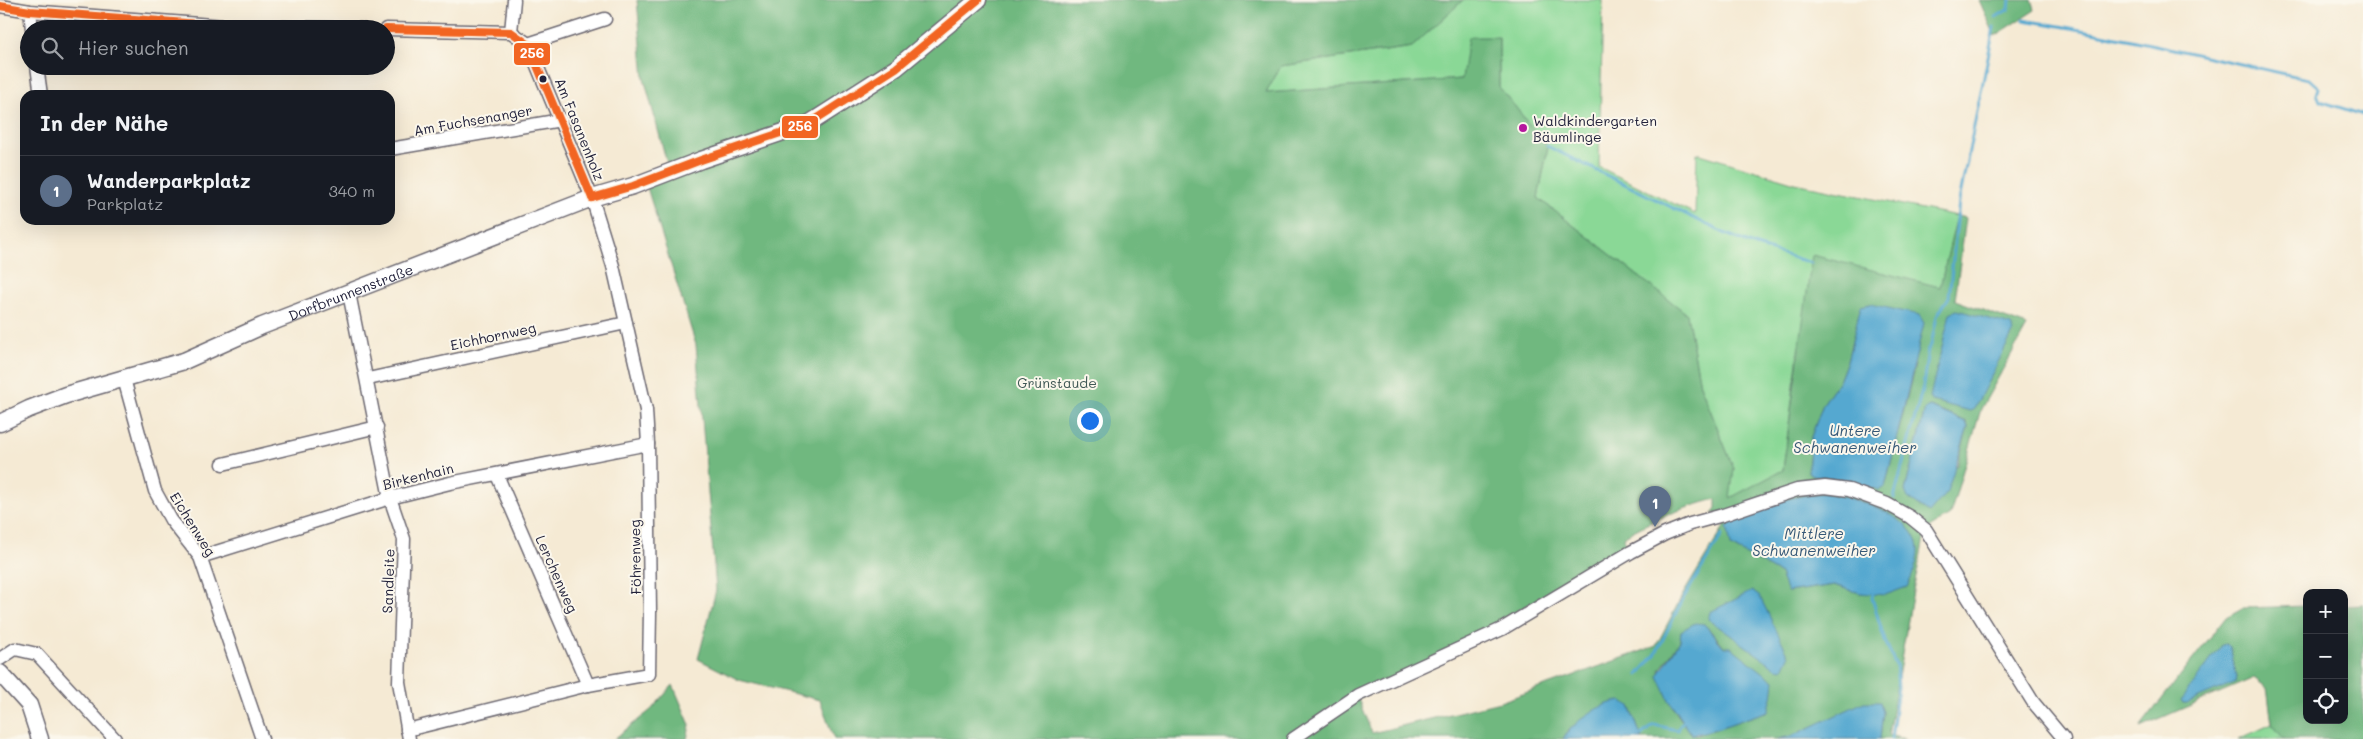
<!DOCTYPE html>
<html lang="de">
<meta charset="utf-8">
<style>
body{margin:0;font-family:Mali,sans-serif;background:#242831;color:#f1f3f6}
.controls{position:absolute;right:15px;bottom:15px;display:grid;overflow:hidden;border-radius:10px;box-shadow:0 5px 20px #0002}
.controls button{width:45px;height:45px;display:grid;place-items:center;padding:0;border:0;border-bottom:1px solid #363941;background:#171b24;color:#f1f3f6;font:25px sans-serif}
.you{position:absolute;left:1089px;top:420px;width:18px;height:18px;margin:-12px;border:4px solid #fff;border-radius:50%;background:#1a73e8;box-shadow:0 0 0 8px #1a73e833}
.badge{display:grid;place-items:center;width:32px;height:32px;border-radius:50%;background:#d93025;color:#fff;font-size:16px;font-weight:700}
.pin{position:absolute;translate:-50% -41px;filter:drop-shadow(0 1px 2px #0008)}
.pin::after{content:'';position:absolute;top:26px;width:18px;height:15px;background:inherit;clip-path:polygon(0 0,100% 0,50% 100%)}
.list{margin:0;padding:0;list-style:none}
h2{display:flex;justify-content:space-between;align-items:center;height:65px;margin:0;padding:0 20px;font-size:21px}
h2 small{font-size:16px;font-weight:400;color:#9ea1a6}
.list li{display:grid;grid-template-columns:32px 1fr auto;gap:15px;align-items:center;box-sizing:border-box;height:70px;padding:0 20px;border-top:1px solid #363941}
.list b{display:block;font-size:19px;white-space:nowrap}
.list p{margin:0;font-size:16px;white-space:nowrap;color:#9ea1a6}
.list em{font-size:16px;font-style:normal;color:#9ea1a6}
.icon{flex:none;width:28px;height:28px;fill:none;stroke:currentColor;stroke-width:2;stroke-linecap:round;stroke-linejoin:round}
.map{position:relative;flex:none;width:2363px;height:739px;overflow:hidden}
.search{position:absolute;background:#171b24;box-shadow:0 5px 20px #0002;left:20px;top:20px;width:375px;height:55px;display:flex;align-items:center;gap:12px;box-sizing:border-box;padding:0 18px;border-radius:28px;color:#9ea1a6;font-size:19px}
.panel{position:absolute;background:#171b24;box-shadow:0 5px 20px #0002;left:20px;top:90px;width:375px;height:135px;border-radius:15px}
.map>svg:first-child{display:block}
.green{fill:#8ad896;stroke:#567d68}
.forest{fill:#6fb87f;stroke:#486d5d;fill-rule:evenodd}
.water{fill:#54a8d0;stroke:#3b6586}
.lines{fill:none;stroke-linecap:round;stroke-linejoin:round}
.stream{stroke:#54a8d0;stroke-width:3}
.minor-casing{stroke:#6c6871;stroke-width:15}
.tertiary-casing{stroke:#6c6871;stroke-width:19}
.minor{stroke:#fff;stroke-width:12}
.tertiary{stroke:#fff;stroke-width:16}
.bus-1-casing{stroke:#fbf7ec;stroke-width:11}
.bus-1{stroke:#f26522;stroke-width:8}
.bus-dot{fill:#22223b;stroke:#fbf7ec;stroke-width:2}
.poi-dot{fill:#b5179e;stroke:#fbf7ec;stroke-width:2}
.labels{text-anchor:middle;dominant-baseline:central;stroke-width:4;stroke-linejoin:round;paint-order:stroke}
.street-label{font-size:14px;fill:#22223b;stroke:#fbf7ec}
.poi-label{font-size:14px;fill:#22223b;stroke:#fbf7ec;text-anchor:start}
.park-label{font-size:14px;fill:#415956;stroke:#fbf7ec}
.water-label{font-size:15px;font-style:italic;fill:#365877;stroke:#fbf7ec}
.line-badge{stroke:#fbf7ec;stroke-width:2}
.badge-label{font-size:14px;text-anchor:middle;font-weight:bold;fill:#fff}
</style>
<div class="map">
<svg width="2363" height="739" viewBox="0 0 2363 739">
<rect width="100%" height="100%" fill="#fbf7ec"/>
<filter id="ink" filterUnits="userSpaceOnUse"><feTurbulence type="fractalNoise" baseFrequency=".02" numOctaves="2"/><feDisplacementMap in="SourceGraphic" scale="10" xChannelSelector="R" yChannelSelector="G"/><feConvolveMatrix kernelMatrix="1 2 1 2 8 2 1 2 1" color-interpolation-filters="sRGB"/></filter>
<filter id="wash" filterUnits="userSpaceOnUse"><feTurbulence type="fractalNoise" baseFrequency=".0096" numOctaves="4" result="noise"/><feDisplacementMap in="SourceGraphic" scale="20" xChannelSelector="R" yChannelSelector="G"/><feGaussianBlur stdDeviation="1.12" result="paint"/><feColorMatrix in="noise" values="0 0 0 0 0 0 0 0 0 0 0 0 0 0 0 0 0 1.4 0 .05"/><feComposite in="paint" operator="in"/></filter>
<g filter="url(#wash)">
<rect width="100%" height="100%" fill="#f5ead4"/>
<g class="green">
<path d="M1463,0h140l-4,167 96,47 2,-61 98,30 162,33 -17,71 -142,67 -15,116 -54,29 5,-30 -34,-84 -13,-71 -149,-116 10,-51 -49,-60v-50l-37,42 -196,14 15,-27 131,-19z"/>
<path d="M2272,724l12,15h-45z"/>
</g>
<g class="forest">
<path d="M637,0h826l-51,47 -131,19 -15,27 196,-14 6,-42h31v50l49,60 -10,51 149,116 13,71 34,84 -4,29 53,-28 29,-215 128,32 17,-71 9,2 -11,82 72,26 -46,83 -31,106 -24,15 -13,61 -25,144 19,4h-27l3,-27 -4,-10 -87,34 -14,3h-136l-12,-33c-25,5 -53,8 -67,33h-729l-14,-39 -81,-20 -41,-21 18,-69 -20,-245 -52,-167 24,-11 -24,-89zM1861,306l54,59 -30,122 -73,-12 -4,-3 3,-35 12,-33 17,-25 7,-18zM1930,407l37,15 1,5 -11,39 -52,25 20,-82zM1822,493l38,7 45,25 13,25 -11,37 -47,6 -26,-8 -46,7 -8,-18 -49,-28 6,-29zM1716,499v10l-4,5 6,-1 7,12 -43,71 -26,50 -156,56 -128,31 -14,-34 271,-150 -6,-12c30,-18 59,-29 93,-38zM1704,624l16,17 48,70 -73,25c-17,-17 -32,-42 -35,-66l20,-29 1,-10z"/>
<path d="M1979,0h53l3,10 -40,26z"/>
<path d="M2363,605v134h-79l-12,-15 -5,-36 -13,-10 -114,49 86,-110 16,-9 65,-2v114h37v-114zM2226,644l4,3 7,30 -54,26 -1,-3 40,-54z"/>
<path d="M673,685l17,40 -3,14h-73l37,-29z"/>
</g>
<g class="water">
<path d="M1870,304l49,11 5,8 -39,164 -6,3 -40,-11 -27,-4 -4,-3 3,-35 12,-33 17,-25 7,-18 14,-55z"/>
<path d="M1957,310l54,15 3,6 -40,78 -4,2 -38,-10 -2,-4 20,-84z"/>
<path d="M1930,407l36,15 2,5 -21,65 -18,21 -21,-15 -3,-7 20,-82z"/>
<path d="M1822,493c28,3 95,21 96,57 0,12 -6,27 -11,37l-22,8 -25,-2 -26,-8 -47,7 -7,-18 -49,-28 -4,-19c20,-20 67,-31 95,-34z"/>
<path d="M1752,591l8,6 29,59 -6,13 -7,-1 -68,-49 2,-7z"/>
<path d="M1695,623l9,1 20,23h7l43,34 -2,17 -4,13 -52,18 -24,6 -23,-35 -11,-24 22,-35 1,-10z"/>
<path d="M2226,644l4,3 7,30 -1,5 -49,21h-4l-2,-3 41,-55z"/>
<path d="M1621,701l9,5 12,33h-79c10,-17 38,-37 58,-38z"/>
<path d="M1864,702h16l3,10 -3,27h-102l14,-3z"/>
</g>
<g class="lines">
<g class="stream">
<path d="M1996,17l13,-8 1,-9"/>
<path d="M2024,20c96,15 190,39 285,59l10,9 -2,6 3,7 43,14"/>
<path d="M1547,146l177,87 32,13 55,17"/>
<path d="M1894,498l29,-112 5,-37 3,-4 6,-29 12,-19 10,-96 35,-174"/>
<path d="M1873,592l-1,6 13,43 11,24 2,22 -7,52"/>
<path d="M1638,675l17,-20 28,-56 39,-64"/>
<path d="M1641,735l13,-10 23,5 6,-8"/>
</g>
</g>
</g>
<g filter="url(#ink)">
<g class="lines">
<g class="minor-casing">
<g id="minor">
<path d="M0,6l30,5 195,15 136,3"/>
<path d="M30,11l2,18"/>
<path d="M386,29l125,3 17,12 64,154 21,68 33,144 2,34 2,168 -1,62 -61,11 -181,45"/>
<path d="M511,32l3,-32"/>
<path d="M528,44l77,-25"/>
<path d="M37,66l4,29"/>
<path d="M390,149l171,-29"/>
<path d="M349,293l41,205 14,41 -5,143 10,57"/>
<path d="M124,379l31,112 16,29 29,37 62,182"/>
<path d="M368,379l258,-56"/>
<path d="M223,464l154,-37"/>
<path d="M497,475l91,210"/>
<path d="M200,557l190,-59 60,-15 198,-39"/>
<path d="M0,659l15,-10 22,5 78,85"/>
<path d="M1293,739l65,-44 144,-66 129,-77 34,-18 25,-10 33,-9 74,-25 28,-3 24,3 38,14 23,13 16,13 107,172 31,37"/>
</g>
</g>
<g class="tertiary-casing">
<g id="tertiary">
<path id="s1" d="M0,423l29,-14 37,-14 118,-34 78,-35 330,-128 41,-12 68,-26 109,-37 86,-55 82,-68"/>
<path d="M0,673l29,32 11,34"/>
</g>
</g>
<use href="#minor" class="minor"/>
<use href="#tertiary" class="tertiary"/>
<g class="bus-1-casing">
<g id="bus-1">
<path d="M0,6l30,5 195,15 125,3"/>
<path d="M386,29l125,3 17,12 64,154"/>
<path d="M592,198l41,-12 68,-26 109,-37 86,-55 82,-68"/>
</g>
</g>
<use href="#bus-1" class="bus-1"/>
</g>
</g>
<circle class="bus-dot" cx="543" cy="79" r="4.5"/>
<circle class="poi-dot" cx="1523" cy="128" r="5"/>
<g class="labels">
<g class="street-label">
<text transform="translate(473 120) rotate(-10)">Am Fuchsenanger</text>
<text transform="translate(580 129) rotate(68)">Am Fasanenholz</text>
<text stroke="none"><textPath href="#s1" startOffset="375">Dorfbrunnenstraße</textPath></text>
<text transform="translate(493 336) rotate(-12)">Eichhornweg</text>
<text transform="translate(418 476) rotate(-14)">Birkenhain</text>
<text transform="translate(193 524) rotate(58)">Eichenweg</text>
<text transform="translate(635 557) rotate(-91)">Föhrenweg</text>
<text transform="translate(557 574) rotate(66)">Lerchenweg</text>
<text transform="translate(388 581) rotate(-88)">Sandleite</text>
</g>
<g class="poi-label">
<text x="1533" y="120">Waldkindergarten<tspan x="1533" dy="16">Bäumlinge</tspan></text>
</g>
<g class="park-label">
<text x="1057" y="382">Grünstaude</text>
</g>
<g class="water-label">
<text x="1855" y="430">Untere<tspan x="1855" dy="17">Schwanenweiher</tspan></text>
<text x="1814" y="533">Mittlere<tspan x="1814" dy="17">Schwanenweiher</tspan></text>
</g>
</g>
<g class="line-badge">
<rect x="513" y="42" width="38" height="24" rx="5" fill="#f26522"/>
<rect x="781" y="115" width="38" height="24" rx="5" fill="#f26522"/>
</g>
<g class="badge-label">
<text x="532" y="58">256</text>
<text x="800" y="131">256</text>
</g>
</svg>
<div class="controls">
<button>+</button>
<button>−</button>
<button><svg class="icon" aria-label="locate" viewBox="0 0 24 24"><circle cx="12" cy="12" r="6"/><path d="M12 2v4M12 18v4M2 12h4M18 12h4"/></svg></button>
</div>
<div class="you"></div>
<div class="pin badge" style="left:1655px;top:527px;background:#5c6f8a">1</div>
<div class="search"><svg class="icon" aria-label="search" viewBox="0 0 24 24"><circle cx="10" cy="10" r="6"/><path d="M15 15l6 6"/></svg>Hier suchen</div>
<section class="panel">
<h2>In der Nähe<small></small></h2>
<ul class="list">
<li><span class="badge" style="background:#5c6f8a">1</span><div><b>Wanderparkplatz</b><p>Parkplatz</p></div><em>340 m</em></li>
</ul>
</section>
</div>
